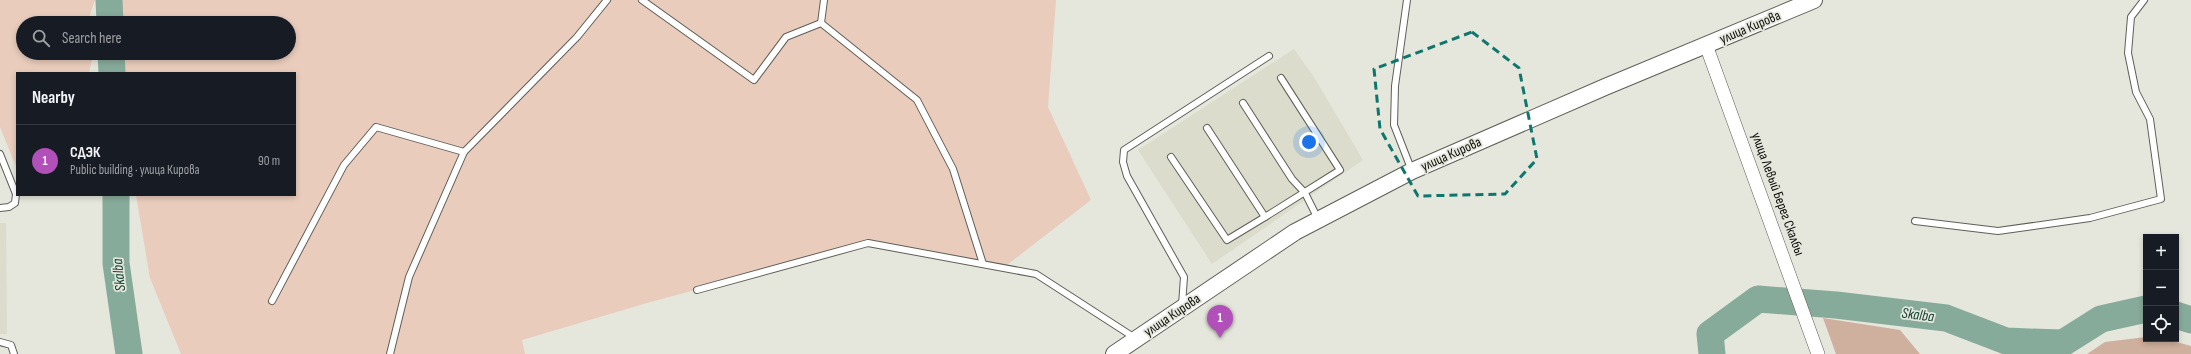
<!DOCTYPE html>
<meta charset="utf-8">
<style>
body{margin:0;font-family:"Sofia Sans Condensed",sans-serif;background:#242831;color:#f1f3f6}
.controls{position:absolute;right:12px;bottom:12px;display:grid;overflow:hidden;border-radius:0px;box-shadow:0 2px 6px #0003}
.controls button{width:36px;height:36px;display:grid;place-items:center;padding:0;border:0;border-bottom:1px solid #363941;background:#171b24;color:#f1f3f6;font:20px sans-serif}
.you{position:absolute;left:1309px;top:142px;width:14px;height:14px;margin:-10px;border:3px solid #fff;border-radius:50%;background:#1a73e8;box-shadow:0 0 0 6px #1a73e833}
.badge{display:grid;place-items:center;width:26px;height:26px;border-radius:50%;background:#b050b8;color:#fff;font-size:13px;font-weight:700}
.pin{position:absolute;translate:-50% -33px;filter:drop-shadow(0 1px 2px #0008)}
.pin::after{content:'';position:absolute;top:21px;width:14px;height:12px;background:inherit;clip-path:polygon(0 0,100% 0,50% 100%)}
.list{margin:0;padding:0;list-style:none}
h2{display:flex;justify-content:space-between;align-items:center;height:52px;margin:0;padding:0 16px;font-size:17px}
h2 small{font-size:13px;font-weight:400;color:#9ea1a6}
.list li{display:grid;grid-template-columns:26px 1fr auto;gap:12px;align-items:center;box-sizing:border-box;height:72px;padding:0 16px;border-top:1px solid #363941}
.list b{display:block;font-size:15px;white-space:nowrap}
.list p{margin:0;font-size:13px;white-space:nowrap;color:#9ea1a6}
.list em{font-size:13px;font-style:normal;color:#9ea1a6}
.icon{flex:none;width:22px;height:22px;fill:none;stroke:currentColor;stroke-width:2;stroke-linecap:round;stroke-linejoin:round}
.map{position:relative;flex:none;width:2191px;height:354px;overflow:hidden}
.search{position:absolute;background:#171b24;box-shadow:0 2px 6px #0003;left:16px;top:16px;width:280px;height:44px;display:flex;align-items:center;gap:10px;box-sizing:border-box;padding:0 14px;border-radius:22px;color:#9ea1a6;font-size:15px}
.panel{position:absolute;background:#171b24;box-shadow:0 2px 6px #0003;left:16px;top:72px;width:280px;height:124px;border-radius:0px}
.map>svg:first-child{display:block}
.built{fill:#dbdccb}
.green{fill:#e9ccbc}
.forest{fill:#cfaf9d}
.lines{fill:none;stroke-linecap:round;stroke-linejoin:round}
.river{stroke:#87ab9b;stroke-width:27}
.service-casing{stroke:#5e5f57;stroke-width:8}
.minor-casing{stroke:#5e5f57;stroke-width:14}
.tertiary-casing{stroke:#5e5f57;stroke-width:18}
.service{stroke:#fff;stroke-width:6}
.minor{stroke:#fff;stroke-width:13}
.tertiary{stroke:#fff;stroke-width:16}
.marked{fill:none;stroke:#0f766e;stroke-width:3;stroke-dasharray:8 5;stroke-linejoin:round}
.labels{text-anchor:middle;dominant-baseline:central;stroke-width:3.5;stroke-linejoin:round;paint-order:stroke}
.street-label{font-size:14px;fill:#0c0c09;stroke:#e5e6dc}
.water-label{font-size:15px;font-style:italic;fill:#114332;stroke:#e5e6dc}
</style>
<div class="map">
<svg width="2191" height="354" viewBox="0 0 2191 354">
<rect width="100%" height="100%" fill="#e5e6dc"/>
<g class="built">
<path d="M1294,49l20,28 49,83 -151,104 -74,-114z"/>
<path d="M0,223h6l1,111h-7z"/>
</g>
<g class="green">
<path d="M0,0h95l-8,23h-64v30h69l1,2 -4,18h-72v96l-17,-42z"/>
<path d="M109,0h947l-8,107 43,93 -84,65 -139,-22 -221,60 -125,37 3,14h-344l-31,-76 -14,-83h159v-122h-183l-1,-20h178v-30h-179z"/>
</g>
<g class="forest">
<path d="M1823,318l77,12 20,24h-84z"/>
<path d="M2146,337v2h20l25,7v8h-104l18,-12z"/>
</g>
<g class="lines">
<g class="river">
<path d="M109,0l1,23"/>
<path d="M111,53l1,20"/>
<path d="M116,195v68l13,91"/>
<path d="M2176,315l15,5"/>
<path d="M1712,354l-2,-20 48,-35 78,6 110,13 60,23 23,1 34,1 38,-24 45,-10"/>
</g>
<g class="service-casing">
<g id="service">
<path d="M642,0l112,80 32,-43 35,-14 96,77 36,69 30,95"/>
<path d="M1407,0l-12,86 -1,39 18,46"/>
<path d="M821,23l3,-23"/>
<path d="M1243,103l49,76 13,14 13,26"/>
<path d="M1207,128l58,89 75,-47 -59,-92"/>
<path d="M0,154l16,40 -1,9 -6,4 -9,1"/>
<path d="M1171,157l56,83 38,-23"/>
<path d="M1915,221l83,10 92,-13 71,-19 -11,-80 -14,-27 -8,-39 3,-36 13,-17"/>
<path d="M697,290l171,-47 168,31 99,64"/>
<path d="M272,301l72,-136 32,-38 88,25"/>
<path d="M1182,305l2,-28 -57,-101 -4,-14 1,-12 145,-94"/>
<path d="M0,342l11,3 3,9"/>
<path d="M390,354l19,-77 55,-125 113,-115 30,-37"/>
</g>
</g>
<g class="minor-casing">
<path id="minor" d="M1706,45l112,309"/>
</g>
<g class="tertiary-casing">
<path id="tertiary" d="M1114,354l181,-122 117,-61 193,-84 209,-87"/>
</g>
<use href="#service" class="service"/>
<use href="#minor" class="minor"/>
<use href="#tertiary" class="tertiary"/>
</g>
<path class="marked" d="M1472,32l47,36 18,91 -32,35 -87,2 -38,-67 -6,-60z"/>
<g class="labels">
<g class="street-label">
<text transform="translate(1750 27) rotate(-23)">улица Кирова</text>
<text transform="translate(1451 154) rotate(-24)">улица Кирова</text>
<text transform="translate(1778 194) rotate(70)">улица Левый Берег Скалбы</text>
<text transform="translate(1172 315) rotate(-34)">улица Кирова</text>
</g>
<g class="water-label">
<text transform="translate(119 275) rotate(-96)">Skalba</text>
<text transform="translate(1918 315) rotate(7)">Skalba</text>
</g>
</g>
</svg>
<div class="controls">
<button>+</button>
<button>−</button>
<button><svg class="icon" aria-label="locate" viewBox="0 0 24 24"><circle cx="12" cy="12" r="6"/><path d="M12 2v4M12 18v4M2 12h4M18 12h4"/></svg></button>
</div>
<div class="you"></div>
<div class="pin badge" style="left:1220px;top:338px">1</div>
<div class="search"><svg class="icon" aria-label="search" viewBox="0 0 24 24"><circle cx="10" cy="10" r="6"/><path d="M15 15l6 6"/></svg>Search here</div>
<section class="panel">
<h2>Nearby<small></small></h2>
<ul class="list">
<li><span class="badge">1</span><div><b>СДЭК</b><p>Public building · улица Кирова</p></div><em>90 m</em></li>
</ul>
</section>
</div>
